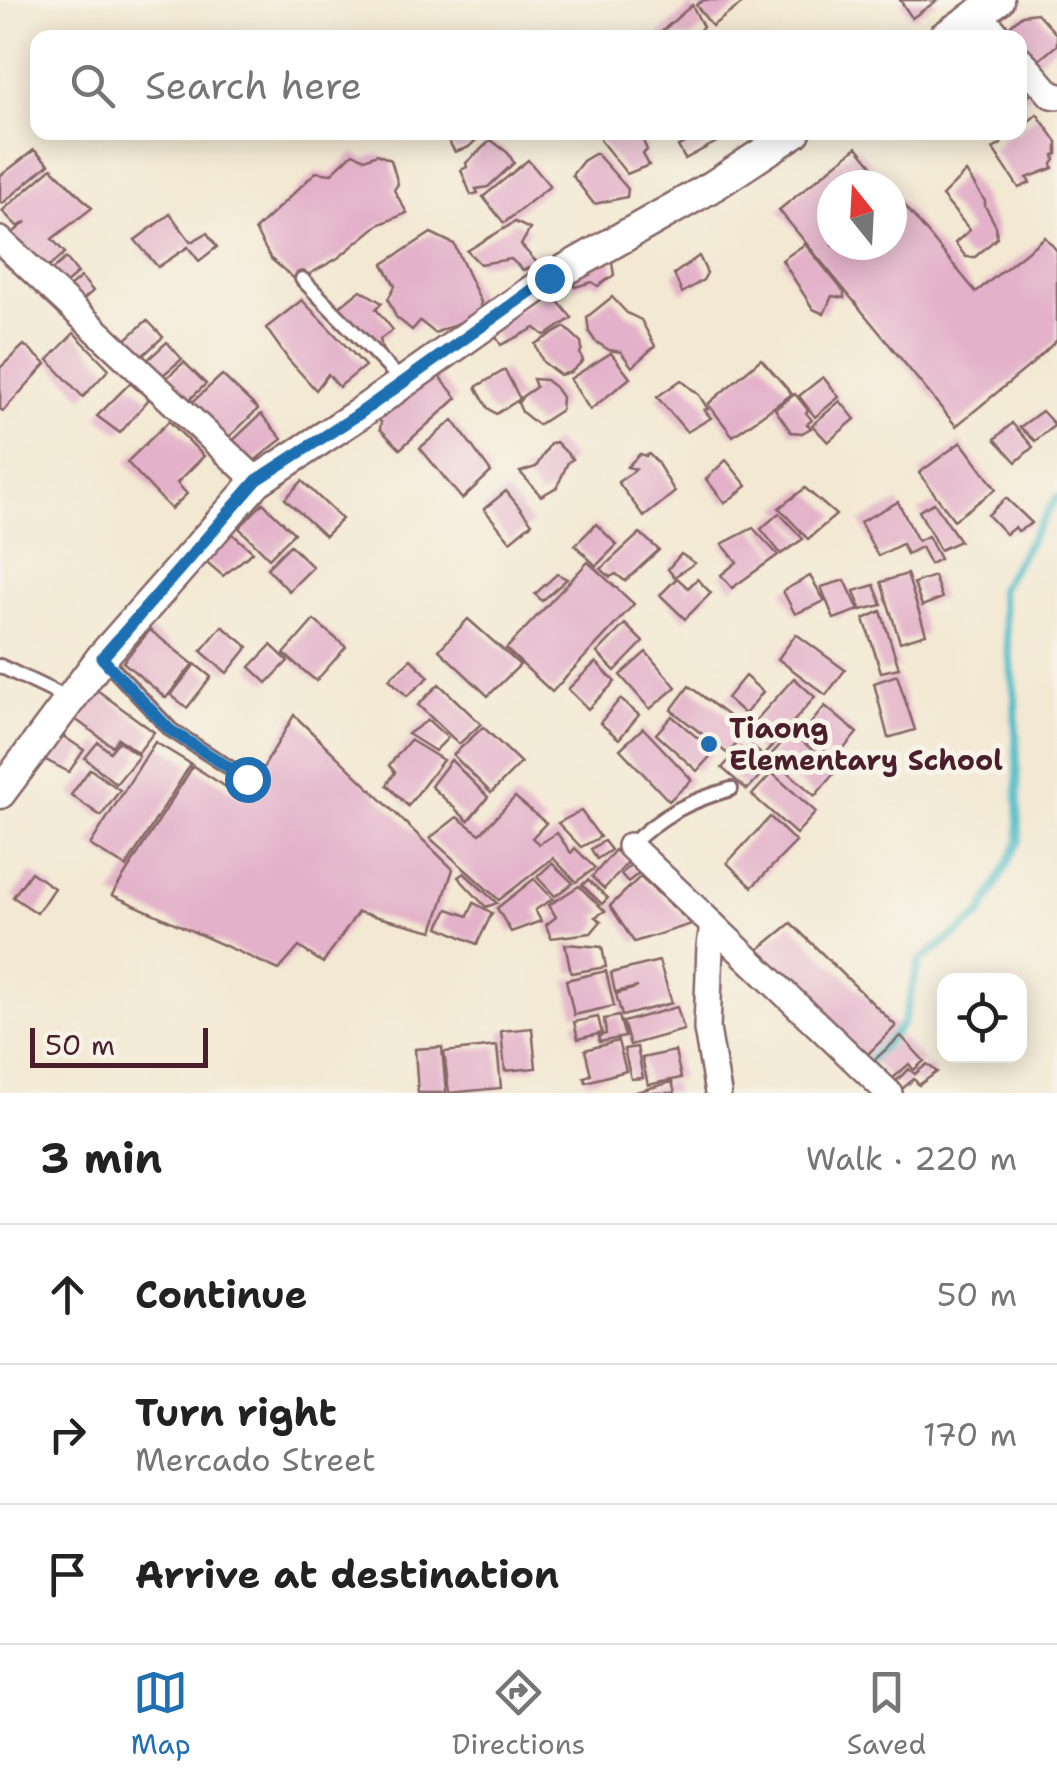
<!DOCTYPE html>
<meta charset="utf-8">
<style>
body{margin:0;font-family:"Shantell Sans",sans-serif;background:#f6f6f6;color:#222}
.controls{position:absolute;right:30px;bottom:30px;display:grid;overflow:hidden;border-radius:20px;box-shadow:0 5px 25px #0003}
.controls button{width:90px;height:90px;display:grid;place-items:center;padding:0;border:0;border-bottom:2px solid #e0e0e0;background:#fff;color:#222;font:50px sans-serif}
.compass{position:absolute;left:817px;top:170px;width:90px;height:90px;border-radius:50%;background:#fff;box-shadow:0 5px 25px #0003;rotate:342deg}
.scale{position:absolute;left:30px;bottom:25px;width:178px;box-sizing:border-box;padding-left:10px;border:5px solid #4a1f2b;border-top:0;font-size:28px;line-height:35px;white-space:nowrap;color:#4a1f2b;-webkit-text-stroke:8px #f7f3e8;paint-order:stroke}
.stop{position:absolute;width:30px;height:30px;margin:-22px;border:8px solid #1f6fb2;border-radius:50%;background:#fff}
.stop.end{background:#1f6fb2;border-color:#fff;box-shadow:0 2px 10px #0008}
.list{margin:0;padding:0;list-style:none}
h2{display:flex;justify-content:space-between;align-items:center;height:130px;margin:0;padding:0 40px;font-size:42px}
h2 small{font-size:32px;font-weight:400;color:#767676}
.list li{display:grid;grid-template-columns:65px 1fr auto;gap:30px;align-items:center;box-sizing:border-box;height:140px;padding:0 40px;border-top:2px solid #e0e0e0}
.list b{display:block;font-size:38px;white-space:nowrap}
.list p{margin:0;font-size:32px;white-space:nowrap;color:#767676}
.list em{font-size:32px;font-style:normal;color:#767676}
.icon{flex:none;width:55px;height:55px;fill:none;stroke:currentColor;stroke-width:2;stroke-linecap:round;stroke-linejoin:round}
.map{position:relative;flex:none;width:1057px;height:1093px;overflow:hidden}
.search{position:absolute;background:#fff;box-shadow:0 5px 25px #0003;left:30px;right:30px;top:30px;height:110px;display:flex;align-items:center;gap:25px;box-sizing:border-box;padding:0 35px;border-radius:20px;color:#767676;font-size:38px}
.sheet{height:550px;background:#fff}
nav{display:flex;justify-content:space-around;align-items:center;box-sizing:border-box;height:140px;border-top:2px solid #e0e0e0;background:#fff;font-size:28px;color:#767676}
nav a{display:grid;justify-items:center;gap:5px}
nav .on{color:#1f6fb2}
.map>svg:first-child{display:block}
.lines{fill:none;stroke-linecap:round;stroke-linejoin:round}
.stream{stroke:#4dbbc6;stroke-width:8}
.building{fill:#e3b1c9}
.service-casing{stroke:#856565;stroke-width:18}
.minor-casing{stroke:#856565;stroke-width:30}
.tertiary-casing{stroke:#856565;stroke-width:35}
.service{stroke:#fff;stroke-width:12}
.minor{stroke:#fff;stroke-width:25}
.tertiary{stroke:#fff;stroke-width:30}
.route{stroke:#1f6fb2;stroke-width:12}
.poi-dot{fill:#1f6fb2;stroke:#f7f3e8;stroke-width:4}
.labels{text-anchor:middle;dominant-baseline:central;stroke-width:10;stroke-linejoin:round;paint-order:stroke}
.poi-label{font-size:28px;font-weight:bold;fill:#4a1f2b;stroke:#f7f3e8;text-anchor:start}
</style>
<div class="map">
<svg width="1057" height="1093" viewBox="0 0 1057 1093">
<rect width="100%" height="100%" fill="#f7f3e8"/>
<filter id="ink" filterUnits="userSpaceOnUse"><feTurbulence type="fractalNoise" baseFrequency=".01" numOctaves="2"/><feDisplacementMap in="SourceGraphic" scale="20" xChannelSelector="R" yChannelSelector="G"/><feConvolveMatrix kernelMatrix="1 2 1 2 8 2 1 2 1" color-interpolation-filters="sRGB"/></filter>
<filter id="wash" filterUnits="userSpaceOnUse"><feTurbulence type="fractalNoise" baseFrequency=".0048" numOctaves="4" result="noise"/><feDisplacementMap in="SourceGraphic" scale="40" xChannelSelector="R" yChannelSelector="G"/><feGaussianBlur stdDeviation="2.25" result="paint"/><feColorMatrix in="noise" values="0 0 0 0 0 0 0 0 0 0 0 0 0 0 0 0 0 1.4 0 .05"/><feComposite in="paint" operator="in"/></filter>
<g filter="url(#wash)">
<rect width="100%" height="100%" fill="#f3e8d2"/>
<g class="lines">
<path class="stream" d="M867,1063l36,-39 16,-62 61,-46 39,-75 -4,-144 -15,-108 57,-92"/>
</g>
<g id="blocks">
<g class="building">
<path d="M704,0h37l2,3 -31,23 -16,-21z"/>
<path d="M900,0h38l-26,18z"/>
<path d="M692,5l11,22 -12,11h-37z"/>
<path d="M1037,13l20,22v10l-24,20 -13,-16v-11h-10l-6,-7 18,-16z"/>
<path d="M1020,79l12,14 -9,8 3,12 -6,2z"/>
<path d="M1037,114l20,28v12l-3,1 1,5 -3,4 1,4 -26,10 3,5 -11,5 -26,-39 8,-5v-5l13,-7h6v-3z"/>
<path d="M443,132h41l-15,15 -14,5z"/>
<path d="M601,132h47l-7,4 6,14 -4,4 6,11 -22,9 -27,-34z"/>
<path d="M708,132h10l6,6 -39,21 -7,-13z"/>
<path d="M491,140l17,13 6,10 -26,24 -12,2 2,4 -7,2 -10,-25 6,-3 -1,-4z"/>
<path d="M857,147l31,38h-56v60h60v-55l84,102 69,-55 12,14v89l-24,23 -77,63 -177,-216z"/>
<path d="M34,150l15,14 -47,40 -2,-3v-25z"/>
<path d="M353,153l12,6 12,-5 14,6 7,24 -4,6 13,23 -29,12 -40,33 -41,23 -26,-22 -16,-29 61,-58 15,2z"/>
<path d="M596,153l32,36 -1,8 -33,7 -22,-29 11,-14z"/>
<path d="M528,160l22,26 -46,37 -21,-26z"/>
<path d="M52,168l40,40 -40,31 13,14 -22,19 -35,-35 19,-16 -9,6 -16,-16z"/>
<path d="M966,172l19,29v5l11,20 1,12 -22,19h-9l-11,-14 15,-13 -28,-34z"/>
<path d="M170,214l21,28 16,-9 10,14 -18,14 -11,-14 -30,20 -23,-27z"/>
<path d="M515,222l15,7 -9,16 18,20 -16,5 -12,-11 -31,5 -13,-13z"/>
<path d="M431,233l23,11 27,58 -3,13 -43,18 -15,-12 -8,9 -16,-13 -8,-18 7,-13 -12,-22z"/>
<path d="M805,244l39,48v6l-12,-2 -8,18 -11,-5 -31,-49z"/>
<path d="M602,250l10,13 2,12 -16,11 -6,-4 -17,5 -8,-12z"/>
<path d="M699,256l8,17 -4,7 -21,13 -8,-19z"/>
<path d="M66,258l12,15 -19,16 -13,-14z"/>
<path d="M81,277l12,14 -17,15 -13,-14z"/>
<path d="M361,290l21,13 -6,6 17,21 -13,9 2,9 -9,-1 -36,-38z"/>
<path d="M550,292l22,26 -24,16 -4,1 -9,-7 -34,17 -12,-19z"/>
<path d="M612,297l15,16 14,7 14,26 -23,21 -11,-15 -12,-2 -14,-9 -6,-9 -2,-15z"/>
<path d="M302,300l63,66 -26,21 -11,-13 -12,16 -28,-31 -22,-31z"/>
<path d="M147,320l16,17 -25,23 -16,-17z"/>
<path d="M565,327l16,15 1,7 -2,4 3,8 -12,11 -11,3 -17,-13 -8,-18z"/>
<path d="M74,333l35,36 -26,28 -35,-37z"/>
<path d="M167,342l15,17 -25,21 -15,-15z"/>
<path d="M24,345l22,19 -43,47 -3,-2v-41z"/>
<path d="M611,353l19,25 -40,32 -20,-31z"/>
<path d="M761,359l31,35 -59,42 -25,-32z"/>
<path d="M184,362l22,22 -24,23 -21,-24z"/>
<path d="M505,370l15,29 -24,15 -8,-6 -12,-21z"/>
<path d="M435,371l22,27 -57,51 -20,-20 1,-7 -6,-9z"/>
<path d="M222,375l36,34 -37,36 -35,-37z"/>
<path d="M823,377l16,20 -24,20 -16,-21z"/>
<path d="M533,379l13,1 9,7 7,10 -1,13 -23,15 -16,-13 -4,-9 5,-7 13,-9z"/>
<path d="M681,380l18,15 9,14 -4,1 7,8 -24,14 -30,-35z"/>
<path d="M130,383l19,16 -29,34 -23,-17z"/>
<path d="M795,394l13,16 -2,3 6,7 -5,4 4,4 -9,5 -11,-1 -16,-23z"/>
<path d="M840,401l15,18 -27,23 -16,-17z"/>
<path d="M1042,411l13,14 -20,16 -15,-14z"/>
<path d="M261,414l21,25 -38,30 -19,-21z"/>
<path d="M453,420l38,52 -29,27 -42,-51z"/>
<path d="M169,421l35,35 -27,27 10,11 -16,15 -44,-47z"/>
<path d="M1012,423l21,24 -17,15 -21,-23z"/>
<path d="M556,442l17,17 -5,3 -11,25 -16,9 -21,-24 16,-5 14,-23z"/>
<path d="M961,442l35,47 -42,31 -35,-47z"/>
<path d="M640,454l6,2 3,-2 8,8 18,30 -31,25 -26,-35 16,-11 2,-2 -9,-2z"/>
<path d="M726,460l21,26 -22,17 -19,-24z"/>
<path d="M302,481l40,38 -17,17 -40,-37z"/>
<path d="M805,488l31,27 -28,24 -29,-31z"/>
<path d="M506,491l26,32 -22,18 -26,-32z"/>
<path d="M1006,498l26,25 -14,8 -3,-4 -9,7 -18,-19z"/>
<path d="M898,502l20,39 10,-5 12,23 -10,5 -9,-17 -14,7 -5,-10 -24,12 -18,-34z"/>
<path d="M263,503l31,30 -25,25 -30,-30z"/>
<path d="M934,503l26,38 -20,9 -21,-39z"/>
<path d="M779,513l24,26 -22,15 -20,-25z"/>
<path d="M596,524l21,21 -21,21 -21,-21z"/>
<path d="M753,528l25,27 -46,33 -11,-13 16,-13 -15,-18z"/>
<path d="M227,529l26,23 -30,24 -21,-18z"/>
<path d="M640,533l19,17 -34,31 -9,-7 -6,3 -9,-8z"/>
<path d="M290,545l23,22 -24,24 -22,-23z"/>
<path d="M681,554l14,9 -21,14 -6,-8z"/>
<path d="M588,562l46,42 -82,88 -46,-43z"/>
<path d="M557,574l10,5 -25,22 -7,-7z"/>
<path d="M907,574l19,60 -26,8 -19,-60z"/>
<path d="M810,576l15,25 -30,13 -12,-23z"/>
<path d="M934,576l8,22 -20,8 -8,-23z"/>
<path d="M677,578l11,10 9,-9 14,14 -26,26 -25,-24z"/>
<path d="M845,580l14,30 -25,9 -13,-32z"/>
<path d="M874,585l8,20 -21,5 -7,-19z"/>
<path d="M881,611l18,57 -18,4 -17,-53z"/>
<path d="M468,619l52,46 -32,31 -49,-46z"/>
<path d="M314,620l32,27 -30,34 -32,-27z"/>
<path d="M625,624l18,18 -28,29 -18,-18z"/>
<path d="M222,626l26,21 -21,26 -26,-22z"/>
<path d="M150,630l43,34 -27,34 -43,-36z"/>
<path d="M796,634l49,36 -19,25 -48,-36z"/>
<path d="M271,645l17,16 -21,22 -17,-16z"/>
<path d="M646,652l30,35 -26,22 -30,-34z"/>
<path d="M411,659l18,18 -22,19 -18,-17z"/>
<path d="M596,662l19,20 -27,27 -20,-20z"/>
<path d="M195,664l16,13 -24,31 -16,-13z"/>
<path d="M897,675l18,55 -27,8 -14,-55z"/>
<path d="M745,676l18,16 -18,22 -18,-16z"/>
<path d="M794,678l21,19 -52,59 -21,-19 -14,17 -57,-44 18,-24 58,44z"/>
<path d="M439,684l42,40 -22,20 -41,-39z"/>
<path d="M97,690l57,42 -16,21 -20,-15 -6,8 -37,-27z"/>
<path d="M620,699l19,16 -20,24 -19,-16z"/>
<path d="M825,706l32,27 -22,26 -32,-26z"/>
<path d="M294,715l159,154 -20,62 -75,-19 -35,51 -24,-16 -20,23 -167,-75 81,-129 52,33z"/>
<path d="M672,716l42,36 -17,19 -41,-37z"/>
<path d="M428,720l20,18 -13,13 -27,-17z"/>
<path d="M483,727l38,36 -30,30 -38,-38z"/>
<path d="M643,728l49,52 -23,21 -49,-52z"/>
<path d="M792,732l44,39 -21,25 -45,-40z"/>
<path d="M63,736l21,14 -15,22 -25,-13z"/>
<path d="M410,740l33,20 -35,46 -21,-21 8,-13 -6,-7z"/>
<path d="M119,741l20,15 -23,28 -31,-26 13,-16 12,10z"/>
<path d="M155,742l36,22 -65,103 -36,-22z"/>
<path d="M741,748l24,22 -18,20 -25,-22z"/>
<path d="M451,760l37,37 -20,24 -37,-35z"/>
<path d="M90,769l30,21 -19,26 -30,-21z"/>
<path d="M772,773l44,39 -20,22 -44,-39z"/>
<path d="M515,797l31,26 -14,15 7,6 18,-11 14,20 4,-5 20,20 -19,14 -23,-24 -54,42 -69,-62 27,-21 23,17z"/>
<path d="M581,811l19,26 -19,10 -23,-24z"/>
<path d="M770,817l26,25 -44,45 -25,-24z"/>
<path d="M604,841l7,9 -14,9 -6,-10z"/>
<path d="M615,850l13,12 -24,27 -12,-12z"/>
<path d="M552,863l21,20 -18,13 -18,-19z"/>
<path d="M631,864l8,9 -11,9 -7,-8z"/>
<path d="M31,872l23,16 -17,25 -24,-16z"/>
<path d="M464,873l33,30 -11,4 -28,-30z"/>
<path d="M640,877l52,47 -58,18 -24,-36z"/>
<path d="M534,879l19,20 -18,11 6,11 -30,11 -14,-24z"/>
<path d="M588,880l20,18 -6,6 -20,-19z"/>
<path d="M579,886l26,25 -10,6 6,4 -10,12 -40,5 -5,-13 10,-8 -7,-12z"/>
<path d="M474,903l18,10 -15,31 -38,-17 9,-18 20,7z"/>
<path d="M791,923l105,103 -31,31 -107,-107z"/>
<path d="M565,944l37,3 4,20 -35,6z"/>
<path d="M659,961l13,42 -50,13 -6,-22 22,-7 -23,5 -4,-19z"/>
<path d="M606,971l8,35 -40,9 -8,-35z"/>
<path d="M677,1007l7,23 -54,15 -7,-23z"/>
<path d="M619,1016l6,21 -26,5v-6l7,-2 -2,-15z"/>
<path d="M598,1017l4,16 -24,6 -4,-17z"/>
<path d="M532,1028l4,40 -31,3 -4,-40z"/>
<path d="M901,1036l23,25 -10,9 -5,-6 -18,16 -18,-19z"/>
<path d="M618,1041l8,30 -40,11 -2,-5 7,-2 -6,-25z"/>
<path d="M497,1046l4,42 -52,5 -5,-41z"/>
<path d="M442,1047l4,46h-28l-3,-44z"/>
<path d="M637,1047l6,31 -12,1 -7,-30z"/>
<path d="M675,1051l6,27 -33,7 -6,-27z"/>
<path d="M927,1064l10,8 -18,13 -5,-6 -12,10 -6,-8 13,-12 6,5z"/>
<path d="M672,1082l3,11h-39v-1z"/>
</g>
</g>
</g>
<g filter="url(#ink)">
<use href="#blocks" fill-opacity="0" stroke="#856565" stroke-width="2.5"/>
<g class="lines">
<g class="service-casing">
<g id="service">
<path d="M302,279l100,102"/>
<path d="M104,659l67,71 76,49"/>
<path d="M0,666l69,33"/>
<path d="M630,846c31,-31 59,-45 101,-57"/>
</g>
</g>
<g class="minor-casing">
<g id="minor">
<path d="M979,14l21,24"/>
<path d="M1020,59l31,36 6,1"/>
<path d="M0,240l257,241"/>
<path d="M630,846l259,247"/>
<path d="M713,925l-3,21 -3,83 11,64"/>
</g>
</g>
<g class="tertiary-casing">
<g id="tertiary">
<path d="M943,38l55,-38"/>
<path d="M0,793l102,-136 155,-176 99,-65 193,-137 164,-93 82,-54"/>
</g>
</g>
<use href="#service" class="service"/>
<use href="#minor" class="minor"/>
<use href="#tertiary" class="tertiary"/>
</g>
</g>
<g class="lines" filter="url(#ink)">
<path class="route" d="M247,779l-77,-49 -68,-72 155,-178 99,-64 193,-138"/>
</g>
<circle class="poi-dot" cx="709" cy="744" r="10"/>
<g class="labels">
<g class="poi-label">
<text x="729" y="728">Tiaong<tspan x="729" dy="32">Elementary School</tspan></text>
</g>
</g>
</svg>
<div class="controls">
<button><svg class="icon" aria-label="locate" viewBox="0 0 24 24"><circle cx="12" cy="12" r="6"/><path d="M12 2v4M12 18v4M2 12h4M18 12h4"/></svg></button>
</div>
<svg class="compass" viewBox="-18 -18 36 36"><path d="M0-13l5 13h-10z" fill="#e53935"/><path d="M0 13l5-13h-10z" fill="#767676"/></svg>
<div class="scale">50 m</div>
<div class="stop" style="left:247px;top:779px"></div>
<div class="stop end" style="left:549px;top:278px"></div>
<div class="search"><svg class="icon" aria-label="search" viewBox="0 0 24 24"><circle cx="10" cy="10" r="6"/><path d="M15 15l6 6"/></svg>Search here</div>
</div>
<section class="sheet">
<h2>3 min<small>Walk · 220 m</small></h2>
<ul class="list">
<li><svg class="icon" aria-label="ahead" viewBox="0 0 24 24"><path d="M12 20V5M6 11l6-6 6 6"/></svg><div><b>Continue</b></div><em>50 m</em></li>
<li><svg class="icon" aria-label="right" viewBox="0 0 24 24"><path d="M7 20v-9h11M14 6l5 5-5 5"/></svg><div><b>Turn right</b><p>Mercado Street</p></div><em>170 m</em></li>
<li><svg class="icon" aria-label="arrive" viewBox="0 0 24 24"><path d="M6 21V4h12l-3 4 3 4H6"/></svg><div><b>Arrive at destination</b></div></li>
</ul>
</section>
<nav>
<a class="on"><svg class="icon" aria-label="map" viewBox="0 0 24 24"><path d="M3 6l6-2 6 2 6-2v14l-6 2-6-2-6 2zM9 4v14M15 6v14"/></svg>Map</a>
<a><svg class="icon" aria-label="directions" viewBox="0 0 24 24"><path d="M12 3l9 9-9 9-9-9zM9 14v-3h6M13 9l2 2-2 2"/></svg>Directions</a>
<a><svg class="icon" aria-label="saved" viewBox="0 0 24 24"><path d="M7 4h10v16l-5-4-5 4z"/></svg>Saved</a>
</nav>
